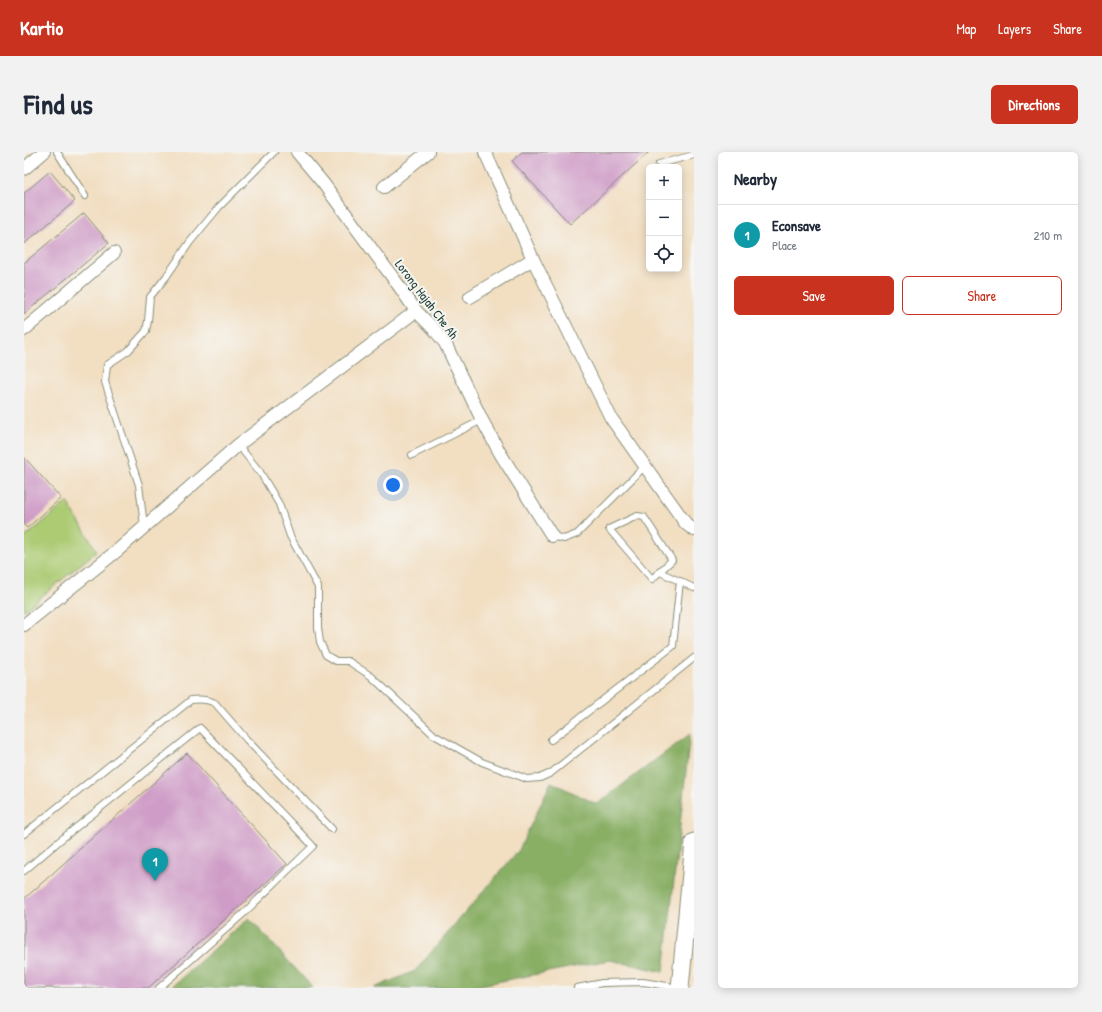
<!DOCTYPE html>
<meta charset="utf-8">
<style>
body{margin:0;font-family:"Patrick Hand",sans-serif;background:#f2f2f3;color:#1f2937}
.controls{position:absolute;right:12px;top:12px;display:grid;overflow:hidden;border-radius:6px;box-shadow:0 2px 10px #0003}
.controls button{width:36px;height:36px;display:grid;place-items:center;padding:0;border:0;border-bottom:1px solid #e0e1e3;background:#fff;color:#1f2937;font:20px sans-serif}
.you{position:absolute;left:369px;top:333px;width:14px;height:14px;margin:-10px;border:3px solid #fff;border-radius:50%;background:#1a73e8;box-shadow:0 0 0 6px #1a73e833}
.badge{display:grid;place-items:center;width:26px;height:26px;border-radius:50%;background:#c8321e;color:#fff;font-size:13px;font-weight:700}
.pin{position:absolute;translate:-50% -33px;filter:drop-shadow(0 1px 2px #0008)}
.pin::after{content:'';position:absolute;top:21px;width:14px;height:12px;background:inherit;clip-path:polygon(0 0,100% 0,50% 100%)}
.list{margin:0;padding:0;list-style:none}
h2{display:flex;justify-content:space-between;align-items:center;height:52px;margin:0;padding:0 16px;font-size:17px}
h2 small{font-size:13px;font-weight:400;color:#747a83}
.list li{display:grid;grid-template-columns:26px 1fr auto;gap:12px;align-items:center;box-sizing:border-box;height:60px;padding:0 16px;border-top:1px solid #e0e1e3}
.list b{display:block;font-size:15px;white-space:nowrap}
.list p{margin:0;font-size:13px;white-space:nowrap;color:#747a83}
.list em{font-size:13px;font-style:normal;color:#747a83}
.actions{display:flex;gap:8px;padding:12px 16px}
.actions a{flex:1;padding:9px 0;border:1px solid #c8321e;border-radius:6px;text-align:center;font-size:14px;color:#c8321e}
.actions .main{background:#c8321e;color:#fff}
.icon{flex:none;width:22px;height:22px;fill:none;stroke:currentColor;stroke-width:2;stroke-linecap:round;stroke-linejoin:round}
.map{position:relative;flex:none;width:670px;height:836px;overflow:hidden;border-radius:6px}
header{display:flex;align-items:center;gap:24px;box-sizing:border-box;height:56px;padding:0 20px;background:#c8321e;color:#fff}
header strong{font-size:19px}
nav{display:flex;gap:22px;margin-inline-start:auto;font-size:14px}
.intro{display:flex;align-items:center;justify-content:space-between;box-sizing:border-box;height:96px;padding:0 24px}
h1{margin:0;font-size:28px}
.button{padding:10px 18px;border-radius:6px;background:#c8321e;color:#fff;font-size:14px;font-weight:700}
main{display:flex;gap:24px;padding:0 24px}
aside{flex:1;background:#fff;border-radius:6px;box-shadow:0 2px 10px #0003}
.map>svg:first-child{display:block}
.green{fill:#accb73;stroke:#668454}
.forest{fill:#89af65;stroke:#54764c}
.building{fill:#cf9cc7}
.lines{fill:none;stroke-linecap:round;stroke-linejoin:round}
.lane-casing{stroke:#888e7a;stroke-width:8}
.street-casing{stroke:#888e7a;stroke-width:14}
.secondary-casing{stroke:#888e7a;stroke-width:19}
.lane{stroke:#fff;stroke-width:6}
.street{stroke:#fff;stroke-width:12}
.secondary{stroke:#fff;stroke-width:17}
.labels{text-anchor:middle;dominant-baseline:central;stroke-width:4;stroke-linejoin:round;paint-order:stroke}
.street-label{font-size:13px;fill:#1f3d34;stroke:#f6f6f2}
</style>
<header>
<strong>Kartio</strong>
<nav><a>Map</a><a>Layers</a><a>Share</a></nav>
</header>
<div class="intro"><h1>Find us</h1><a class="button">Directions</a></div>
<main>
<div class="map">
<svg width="670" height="836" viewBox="0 0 670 836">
<rect width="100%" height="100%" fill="#f6f6f2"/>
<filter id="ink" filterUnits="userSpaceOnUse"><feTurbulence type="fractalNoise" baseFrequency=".025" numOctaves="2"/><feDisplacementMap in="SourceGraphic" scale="8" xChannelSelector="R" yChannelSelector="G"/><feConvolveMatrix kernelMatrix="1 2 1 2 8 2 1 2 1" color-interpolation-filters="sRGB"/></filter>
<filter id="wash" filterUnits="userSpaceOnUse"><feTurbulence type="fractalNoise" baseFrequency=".012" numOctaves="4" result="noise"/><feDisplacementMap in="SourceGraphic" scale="16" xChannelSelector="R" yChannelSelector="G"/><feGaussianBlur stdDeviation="0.9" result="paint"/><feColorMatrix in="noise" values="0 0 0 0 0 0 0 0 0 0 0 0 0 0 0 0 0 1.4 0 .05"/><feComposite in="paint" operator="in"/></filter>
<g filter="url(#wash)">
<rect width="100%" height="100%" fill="#f2dec1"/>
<path class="green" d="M43,350l30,49 -73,60v-73z"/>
<g class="forest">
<path d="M666,582l-26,238 -54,-12 -145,28h-91l41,-17 104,-121 32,-68 46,22z"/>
<path d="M225,766l64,70h-143z"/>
</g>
<g id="blocks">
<g class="building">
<path d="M498,0h127l-79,72 -58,-63z"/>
<path d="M26,19l25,30 -51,43v-51z"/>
<path d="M60,61l25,30 -85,71v-51z"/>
<path d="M0,305l37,41 -34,30 -3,-3z"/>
<path d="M163,601l100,111 -139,124h-124v-89z"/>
</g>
</g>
</g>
<g filter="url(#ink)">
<use href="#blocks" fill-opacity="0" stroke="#888e7a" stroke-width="1"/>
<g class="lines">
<g class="lane-casing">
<g id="lane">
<path d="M33,0l28,44"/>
<path d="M635,12l35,-9"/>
<path d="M214,293l22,27 19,32 11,32 28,51v41l2,14 6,13 10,6h12l23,15 63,59 48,27 45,17 13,-1 11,-5 143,-115"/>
<path d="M388,303l70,-35"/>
<path d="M613,364l7,1 28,43 -20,19 -43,-50z"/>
<path d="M120,374l-5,-41 -34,-103 2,-17 21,-14 18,-20 2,-10 2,-24 16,-20 24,-35 29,-35 55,-55"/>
<path d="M528,384l12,3 13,-5 68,-68"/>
<path d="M636,420l34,16"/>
<path d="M527,588l122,-94 7,-65"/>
<path d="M0,682l167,-134c8,-1 16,-1 24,3l32,37 85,89"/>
<path d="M0,719l34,-29 142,-114 113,118 -70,68 -84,74"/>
<path d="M553,836l25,-5 41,-1 36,6"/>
</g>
</g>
<g class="street-casing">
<g id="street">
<path d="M273,0l26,31 76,103 17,25 17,17 12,15 37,77 18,33 52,83"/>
<path d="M461,0l48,107 78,159 75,106 8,6"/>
<path d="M0,17l20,-17"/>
<path d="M360,35l44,-35"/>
<path d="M446,145l63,-38"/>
<path d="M0,178l90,-77"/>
<path d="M0,473l94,-75 120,-105 178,-134"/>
</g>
</g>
<g class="secondary-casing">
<path id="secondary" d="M656,836l14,-146"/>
</g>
<use href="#lane" class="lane"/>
<use href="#street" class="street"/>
<use href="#secondary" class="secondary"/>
</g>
</g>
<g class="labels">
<g class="street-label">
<text transform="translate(403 147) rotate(53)">Lorong Hajah Che Ah</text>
</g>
</g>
</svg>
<div class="controls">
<button>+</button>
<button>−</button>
<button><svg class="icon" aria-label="locate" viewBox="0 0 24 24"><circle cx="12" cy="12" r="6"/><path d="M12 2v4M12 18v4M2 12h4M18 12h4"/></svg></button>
</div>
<div class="you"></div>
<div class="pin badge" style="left:131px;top:729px;background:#0f9aa8">1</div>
</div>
<aside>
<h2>Nearby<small></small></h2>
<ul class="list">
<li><span class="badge" style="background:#0f9aa8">1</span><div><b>Econsave</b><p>Place</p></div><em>210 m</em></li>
</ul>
<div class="actions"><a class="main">Save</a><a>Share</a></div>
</aside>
</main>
